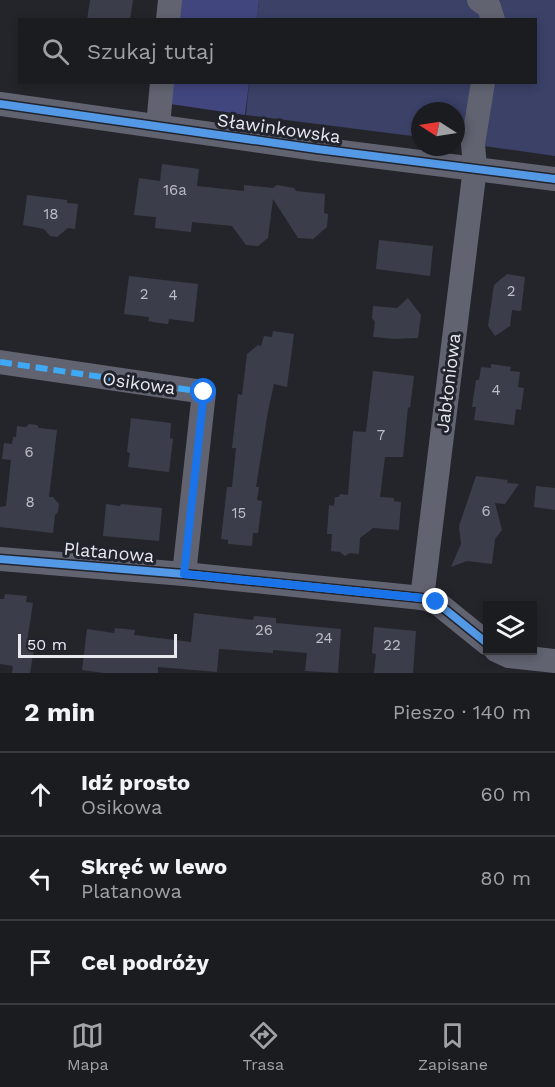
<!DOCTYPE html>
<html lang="pl">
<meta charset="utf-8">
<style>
body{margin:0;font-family:"Work Sans",sans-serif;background:#28292d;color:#f1f3f6}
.controls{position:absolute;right:18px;bottom:18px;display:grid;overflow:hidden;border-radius:0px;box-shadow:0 3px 9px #0003}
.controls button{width:54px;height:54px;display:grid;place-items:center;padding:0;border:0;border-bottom:2px solid #393a3e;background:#1b1c20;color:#f1f3f6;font:30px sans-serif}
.compass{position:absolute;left:411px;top:102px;width:54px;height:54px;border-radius:50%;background:#1b1c20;box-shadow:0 3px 9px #0003;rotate:282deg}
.scale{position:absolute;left:18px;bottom:15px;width:159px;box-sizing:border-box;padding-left:6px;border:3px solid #e7e9ef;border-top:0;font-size:16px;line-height:21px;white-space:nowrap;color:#e7e9ef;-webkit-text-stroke:4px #21232d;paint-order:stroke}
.stop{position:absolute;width:18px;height:18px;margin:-14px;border:4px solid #1a73e8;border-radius:50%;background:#fff}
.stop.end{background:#1a73e8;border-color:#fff;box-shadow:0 2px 6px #0008}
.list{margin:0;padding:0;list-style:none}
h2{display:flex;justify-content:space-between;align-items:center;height:78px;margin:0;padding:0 24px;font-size:26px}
h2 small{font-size:20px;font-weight:400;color:#a0a1a5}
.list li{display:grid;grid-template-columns:39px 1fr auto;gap:18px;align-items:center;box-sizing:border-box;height:84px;padding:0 24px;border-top:2px solid #393a3e}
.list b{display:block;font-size:22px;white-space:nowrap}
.list p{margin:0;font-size:20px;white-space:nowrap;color:#a0a1a5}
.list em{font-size:20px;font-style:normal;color:#a0a1a5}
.icon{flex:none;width:33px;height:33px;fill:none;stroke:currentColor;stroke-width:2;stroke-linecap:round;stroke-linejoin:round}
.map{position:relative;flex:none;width:555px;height:673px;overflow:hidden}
.search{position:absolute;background:#1b1c20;box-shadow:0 3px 9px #0003;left:18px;right:18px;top:18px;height:66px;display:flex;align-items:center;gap:15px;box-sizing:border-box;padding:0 21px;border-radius:0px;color:#a0a1a5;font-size:22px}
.sheet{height:330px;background:#1b1c20}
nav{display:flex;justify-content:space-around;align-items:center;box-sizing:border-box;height:84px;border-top:2px solid #393a3e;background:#1b1c20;font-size:16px;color:#a0a1a5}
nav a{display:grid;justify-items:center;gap:3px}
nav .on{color:#a3a4aa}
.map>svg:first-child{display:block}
.green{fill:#3b4167}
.forest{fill:#41467f}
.building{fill:#3c3d4b}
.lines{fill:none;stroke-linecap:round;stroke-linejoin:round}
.minor{stroke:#616371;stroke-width:24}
.quiet{stroke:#3fa9f5;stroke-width:6;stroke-dasharray:12 6;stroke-linecap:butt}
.cycleway-casing{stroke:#21232d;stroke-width:11}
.cycleway{stroke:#5399e6;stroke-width:8}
.route{stroke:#1a73e8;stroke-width:8}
.labels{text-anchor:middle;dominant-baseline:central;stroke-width:6;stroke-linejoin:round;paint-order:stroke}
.number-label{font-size:15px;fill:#bcbec6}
.street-label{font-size:18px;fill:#e7e9ef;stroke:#21232d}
</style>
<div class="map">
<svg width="555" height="673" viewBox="0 0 555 673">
<rect width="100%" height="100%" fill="#24252a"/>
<path class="green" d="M259,0h296v156l-99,-14v-31h-36v26l-174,-22 3,-32 287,-1v-62l-279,-1z"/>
<g class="forest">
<path d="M161,0h98l-2,19 -98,1z"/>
<path d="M152,83h97l-4,32 -95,-14z"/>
</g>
<g class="building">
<path d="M90,0h43l-3,20h-43z"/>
<path d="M162,164l37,5 -2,17 47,5v-6l29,3 4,-3 17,3 2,3 29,3 -1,19 4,1 -1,13 -14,12 -15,-1 -25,-39 -5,39 -10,8 -12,-1 -14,-19 -40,-4 -1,10 -36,-4 1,-11 -22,-2 5,-37 21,3z"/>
<path d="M27,195l40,5v3l11,1 -3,25 -7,-1 -11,9 -7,-1 -6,-7 -21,-4z"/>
<path d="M379,240l54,6 -3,30 -54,-7z"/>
<path d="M507,274l18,3 -4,34 -9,-1 -2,16 -15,10 -7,-10 6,-41z"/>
<path d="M129,276l69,8 -4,38 -25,-3 -1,5 -9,-1 -11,-2 1,-4 -25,-3z"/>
<path d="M408,298l13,17 -3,23 -24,1 -21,-2 2,-15 -3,-4 1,-12 24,2z"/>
<path d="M273,331l21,3 -7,53 -13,-3 -6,27 -12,76h3l-2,13 5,1 -4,32h-5l-1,13 -24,-2v-4l-7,-1 6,-52h5l4,-39h-4l6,-54 4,1 5,-41 11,-9 3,1 3,-10 8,1z"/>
<path d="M491,364l20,3 -1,4 10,1 -2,15 6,1 -3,22 -5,-1 -2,16 -40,-5 2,-13h-4l4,-27h3l2,-13 10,1z"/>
<path d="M373,371l41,5 -4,32 -2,-1 -5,50h-18l-5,40 14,1v3l7,1 -2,28 -26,-2 -13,10 -1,16 -9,-1 -5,3 -5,-4 -9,-1 1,-17h-5l2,-29 5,1 1,-9h4l1,-3 8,1 5,-64 13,1z"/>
<path d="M131,418l40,5 -1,15 3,1 -4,33 -41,-5 2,-14 -3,-1z"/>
<path d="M29,424l8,1 2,3 18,2 -8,67h4l6,7 -1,8 -3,3 -2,18 -53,-6v-20l6,-1 5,-46 -9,-1 2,-16 8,1 1,-7h3l1,-11 9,1z"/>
<path d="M476,476l32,4 -1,3 12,1 -14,20 -10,-1 7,27 -7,9 -3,25 -25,-3 -16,6 10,-23 -2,-18z"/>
<path d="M536,486l19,2v22l-21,-3z"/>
<path d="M106,504l14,2 1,-2 41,4 -3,33 -56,-5z"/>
<path d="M5,594l22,2 -1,6 7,1 -6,39 8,1 -5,30h-18l1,-7 -13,-2v-65h4z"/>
<path d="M194,613l59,7 1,-4 22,2v5l65,6 -3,44 -33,-2 2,-18 -34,-3v3l-54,-4 -2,23 -59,-5v6h-54l-22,-3 5,-41 27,4 1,-5 20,2 -1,5 57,7z"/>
<path d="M374,627l42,4 -3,42h-39l2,-19 -4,-1z"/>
</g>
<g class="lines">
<g class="minor">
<path d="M479,0l10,7 4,13"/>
<path d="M168,20l2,-20"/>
<path d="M0,104l317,45 238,30"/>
<path d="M158,126l4,-44"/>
<path d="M0,362l204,30 -20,182"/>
<path d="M0,559l184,15 238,24 14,4 52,42"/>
<path d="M422,598l53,-430 -2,-24 10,-62"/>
<path d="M496,650l13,6 46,5"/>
</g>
<path class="quiet" d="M0,362l204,30 -20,182"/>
<g class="cycleway-casing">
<g id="cycleway">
<path d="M0,104l317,45 238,30"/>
<path d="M0,559l184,15 238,24 14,4 52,42"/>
</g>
</g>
<use href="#cycleway" class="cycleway"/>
</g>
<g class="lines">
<path class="route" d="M204,392l-20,182 238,24 14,4"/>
</g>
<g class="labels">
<g class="number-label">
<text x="175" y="190">16a</text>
<text x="51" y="214">18</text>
<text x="511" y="291">2</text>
<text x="144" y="294">2</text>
<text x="173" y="295">4</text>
<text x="496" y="390">4</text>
<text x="381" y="435">7</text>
<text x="29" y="452">6</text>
<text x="30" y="502">8</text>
<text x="486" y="511">6</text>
<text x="239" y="513">15</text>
<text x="264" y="630">26</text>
<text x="324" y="638">24</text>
<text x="392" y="645">22</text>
</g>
<g class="street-label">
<text transform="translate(279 128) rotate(8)">Sławinkowska</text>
<text transform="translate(139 383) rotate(8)">Osikowa</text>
<text transform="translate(448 383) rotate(-83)">Jabłoniowa</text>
<text transform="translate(109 552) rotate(5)">Platanowa</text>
</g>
</g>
</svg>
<div class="controls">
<button><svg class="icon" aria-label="layers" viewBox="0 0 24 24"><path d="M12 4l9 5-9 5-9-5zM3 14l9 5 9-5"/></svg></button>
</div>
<svg class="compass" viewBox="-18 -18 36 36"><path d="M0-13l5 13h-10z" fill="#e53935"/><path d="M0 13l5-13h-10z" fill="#a0a1a5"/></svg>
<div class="scale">50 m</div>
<div class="stop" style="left:204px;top:392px"></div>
<div class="stop end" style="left:436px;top:602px"></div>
<div class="search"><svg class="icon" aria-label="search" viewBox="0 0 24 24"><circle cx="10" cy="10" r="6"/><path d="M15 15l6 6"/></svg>Szukaj tutaj</div>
</div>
<section class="sheet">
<h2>2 min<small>Pieszo · 140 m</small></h2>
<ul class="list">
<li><svg class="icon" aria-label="ahead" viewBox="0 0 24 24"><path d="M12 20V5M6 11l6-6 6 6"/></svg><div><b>Idź prosto</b><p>Osikowa</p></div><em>60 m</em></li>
<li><svg class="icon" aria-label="left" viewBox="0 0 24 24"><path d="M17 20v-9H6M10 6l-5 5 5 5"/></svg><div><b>Skręć w lewo</b><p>Platanowa</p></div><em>80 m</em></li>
<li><svg class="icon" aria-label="arrive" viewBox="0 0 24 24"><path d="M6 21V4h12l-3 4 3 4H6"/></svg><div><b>Cel podróży</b></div></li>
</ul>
</section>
<nav>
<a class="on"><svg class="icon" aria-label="map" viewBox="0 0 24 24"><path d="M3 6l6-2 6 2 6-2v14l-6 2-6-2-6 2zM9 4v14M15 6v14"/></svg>Mapa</a>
<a><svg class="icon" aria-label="directions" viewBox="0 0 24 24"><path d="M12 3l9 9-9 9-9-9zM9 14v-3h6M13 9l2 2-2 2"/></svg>Trasa</a>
<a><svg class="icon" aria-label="saved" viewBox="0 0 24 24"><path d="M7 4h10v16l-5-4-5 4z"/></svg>Zapisane</a>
</nav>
